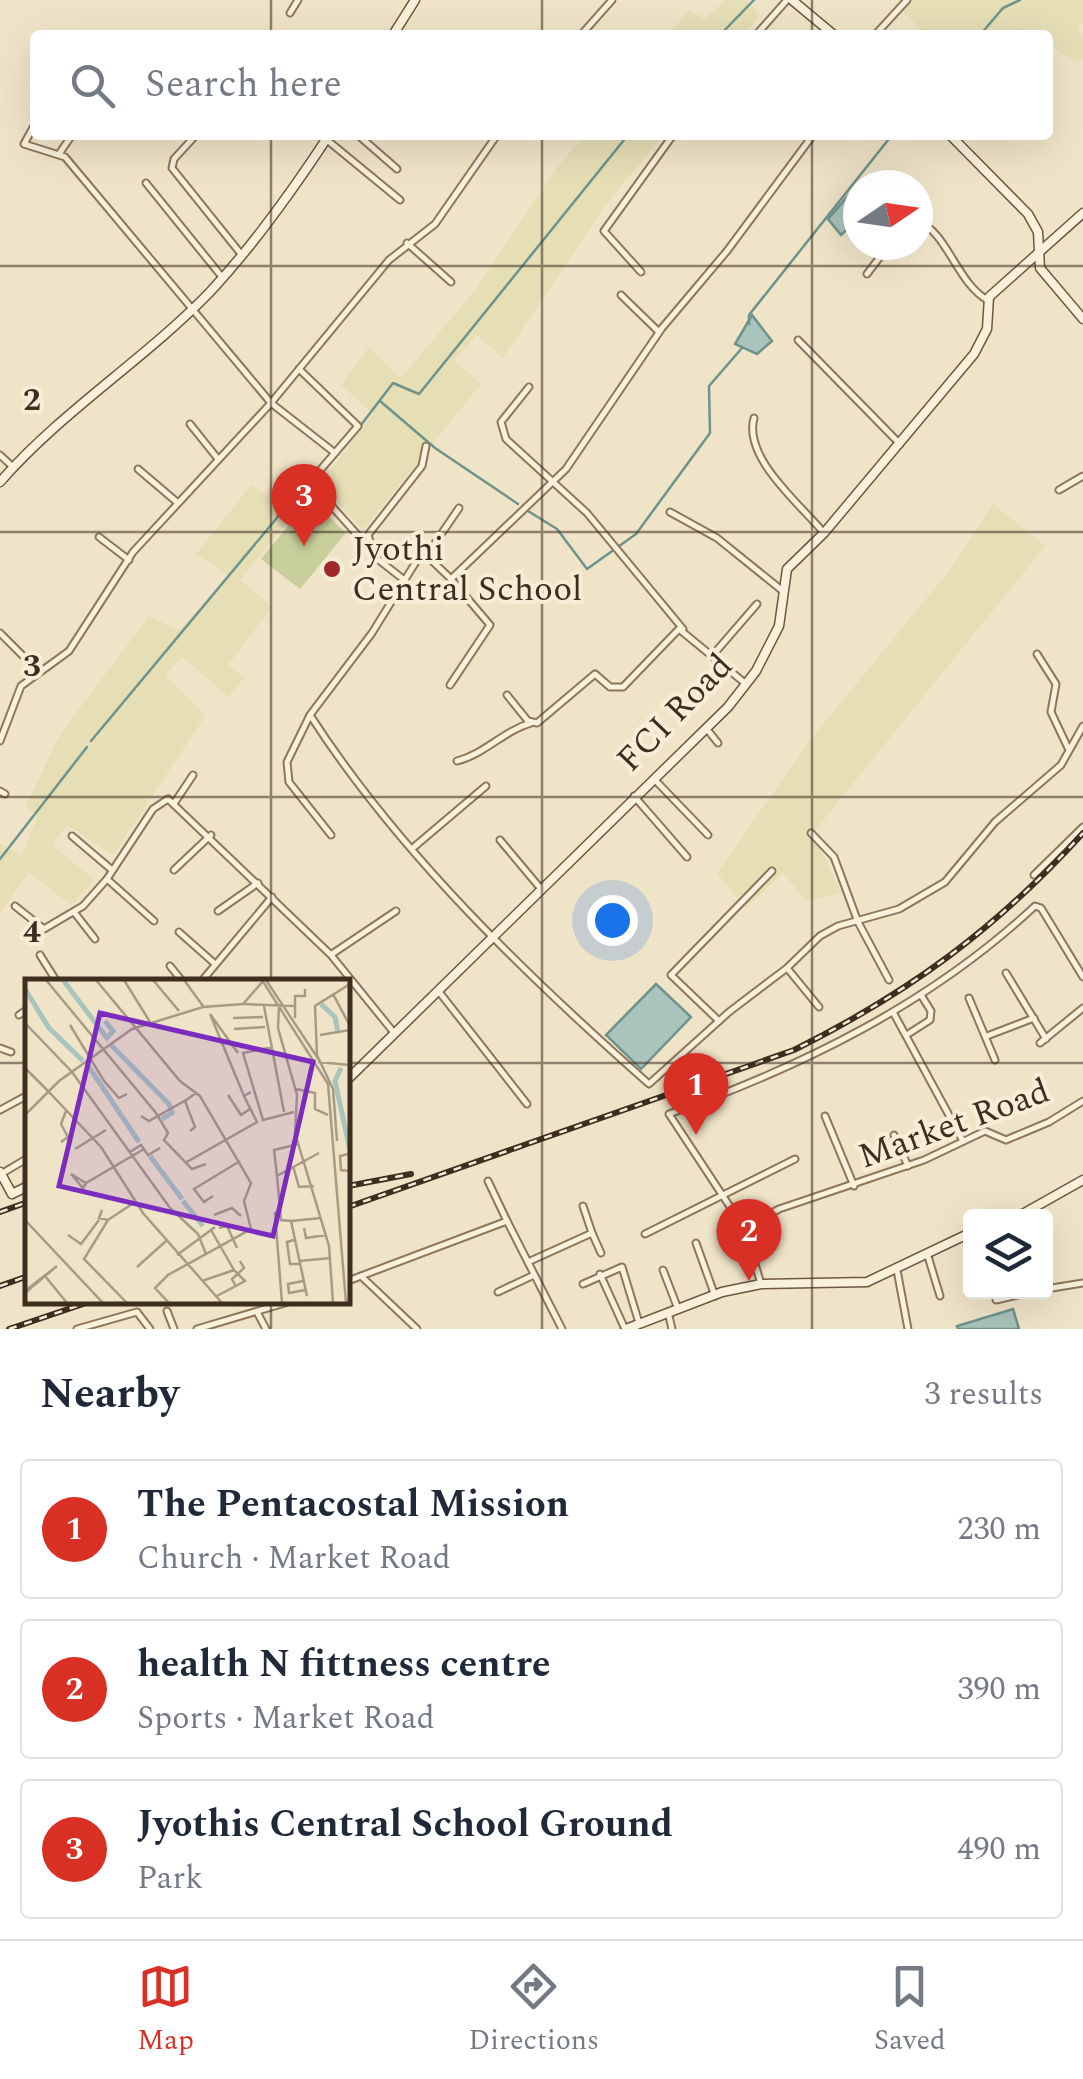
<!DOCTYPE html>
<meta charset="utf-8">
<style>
body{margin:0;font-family:Spectral,serif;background:#f2f2f3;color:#1f2937}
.controls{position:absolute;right:30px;bottom:30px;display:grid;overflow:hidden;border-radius:10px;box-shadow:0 10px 40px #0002}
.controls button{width:90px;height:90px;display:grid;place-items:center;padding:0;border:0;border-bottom:2px solid #e0e1e3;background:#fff;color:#1f2937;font:50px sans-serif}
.compass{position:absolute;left:843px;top:170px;width:90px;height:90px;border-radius:50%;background:#fff;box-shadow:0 10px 40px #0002;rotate:77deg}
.you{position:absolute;left:612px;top:920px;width:35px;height:35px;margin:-25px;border:8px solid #fff;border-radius:50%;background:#1a73e8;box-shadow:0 0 0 15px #1a73e833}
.badge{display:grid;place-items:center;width:65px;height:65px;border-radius:50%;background:#d93025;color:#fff;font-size:32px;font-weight:700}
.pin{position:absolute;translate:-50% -82px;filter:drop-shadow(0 2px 5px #0008)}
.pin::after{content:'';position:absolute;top:52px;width:35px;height:30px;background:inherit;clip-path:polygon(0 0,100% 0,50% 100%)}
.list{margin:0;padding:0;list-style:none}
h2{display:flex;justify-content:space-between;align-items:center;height:130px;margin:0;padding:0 40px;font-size:42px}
h2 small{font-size:32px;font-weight:400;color:#747a83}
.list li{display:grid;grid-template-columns:65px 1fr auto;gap:30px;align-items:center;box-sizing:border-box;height:140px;margin:0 20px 20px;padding:0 20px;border:2px solid #e0e1e3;border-radius:10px}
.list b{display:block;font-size:38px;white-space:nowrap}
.list p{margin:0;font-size:32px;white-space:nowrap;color:#747a83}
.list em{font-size:32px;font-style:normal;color:#747a83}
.icon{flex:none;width:55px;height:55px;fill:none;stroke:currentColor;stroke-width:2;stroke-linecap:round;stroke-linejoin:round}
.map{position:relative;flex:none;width:1083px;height:1329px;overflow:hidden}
.search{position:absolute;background:#fff;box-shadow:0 10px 40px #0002;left:30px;right:30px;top:30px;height:110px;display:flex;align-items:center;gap:25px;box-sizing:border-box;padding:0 35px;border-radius:10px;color:#747a83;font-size:38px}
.sheet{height:610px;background:#fff}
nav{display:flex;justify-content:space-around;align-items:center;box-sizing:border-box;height:140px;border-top:2px solid #e0e1e3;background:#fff;font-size:28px;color:#747a83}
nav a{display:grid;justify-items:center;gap:5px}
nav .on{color:#d93025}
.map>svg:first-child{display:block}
.farmland{fill:#e6deb5}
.green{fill:#c9cf9b}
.water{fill:#a9c4bc;stroke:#6f938a;stroke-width:2.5}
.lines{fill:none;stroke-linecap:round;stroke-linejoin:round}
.stream{stroke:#6f938a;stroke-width:2.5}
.street-casing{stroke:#8d765c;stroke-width:9}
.secondary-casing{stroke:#6f573f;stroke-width:11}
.street{stroke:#faf1dc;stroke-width:5}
.secondary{stroke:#faf1dc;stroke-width:8}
.rail-casing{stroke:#3d2e20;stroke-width:6}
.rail{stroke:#f7eed8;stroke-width:2.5;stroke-dasharray:8;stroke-linecap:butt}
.grid{fill:none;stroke:#3d2e20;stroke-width:2.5;stroke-opacity:0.55}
.poi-dot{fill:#9e2a2b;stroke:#f7eed8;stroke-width:4}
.labels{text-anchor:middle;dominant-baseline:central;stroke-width:8;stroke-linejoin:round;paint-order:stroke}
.poi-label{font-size:35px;fill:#3d2e20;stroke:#f7eed8;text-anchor:start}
.street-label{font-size:35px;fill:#3d2e20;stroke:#f7eed8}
.inset-river{fill:none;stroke:#a9c4bc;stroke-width:5}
.inset-road{fill:none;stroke:#a89b85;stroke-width:2.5}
.view{fill:#7b2cbf;fill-opacity:0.15;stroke:#7b2cbf;stroke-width:5}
.inset-edge{fill:none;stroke:#3d2e20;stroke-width:5}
.grid-label{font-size:32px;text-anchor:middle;font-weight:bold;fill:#3d2e20;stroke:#f7eed8;stroke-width:8;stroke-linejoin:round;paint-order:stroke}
</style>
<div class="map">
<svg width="1083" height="1329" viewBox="0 0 1083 1329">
<rect width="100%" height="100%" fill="#f0e4c8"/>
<g class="farmland">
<path d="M726,0h19l15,15 -16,20h-75l20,-24 16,8z"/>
<path d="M912,0h171v23l-5,5 5,7v24l-5,4 -30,-19v-9h-122l-24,-25z"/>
<path d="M584,135h79l-58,71 -102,152 -26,-23 -23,25 27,24 -118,146 -43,-46 53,-70 -32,-29 28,-38 32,31 74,-88 82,-122z"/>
<path d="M283,480l27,14 -70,86 32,27 -44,58 16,13 -15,19 -47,-40 -17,18 41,40 -93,140 -46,-30 -15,20 43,35 -24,25 -42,-33 -29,41v-70l22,13 16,-40 -13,-9 36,-74 88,-117 30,14 51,-54 -34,-22 55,-69 18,12z"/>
<path d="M993,504l52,42 -232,287 28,60 -35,8 -23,-28 -37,35 -29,-35 93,-133 139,-169z"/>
</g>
<path class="green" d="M310,499l36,34 -46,56 -39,-30z"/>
<g class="water">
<path d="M852,191l6,8v21l-17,15 -13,-16z"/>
<path d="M752,315l20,26 -15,13 -22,-10z"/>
<path d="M656,984l35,33 -50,52 -35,-34z"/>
<path d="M1013,1309l6,20h-61l-1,-3z"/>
</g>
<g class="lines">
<g class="stream">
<path d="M720,35l34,-35"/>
<path d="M980,35l23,-27 17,-8"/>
<path d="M749,324v-9l143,-180"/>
<path d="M380,401l55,47 83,56"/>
<path d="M361,425l32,-42 26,11 209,-259"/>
<path d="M317,479l26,-32"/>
<path d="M528,511l29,18 30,40 49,-35 74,-101 -1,-47 33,-38"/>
<path d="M91,741l190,-228 27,-26"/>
<path d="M0,859l87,-112"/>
</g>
<g class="street-casing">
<g id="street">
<path d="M290,13l8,-13"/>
<path d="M581,35l31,-35"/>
<path d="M756,35l31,-35"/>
<path d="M875,35l32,-35"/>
<path d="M35,124l-11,20 41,13 206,246 64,50"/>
<path d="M196,135l-22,24 -2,9 69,86"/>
<path d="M321,135l79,65"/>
<path d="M358,135l39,34"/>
<path d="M59,154l13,-19"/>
<path d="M146,183l76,94"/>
<path d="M918,221c30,12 39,63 71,80"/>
<path d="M407,243l44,39"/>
<path d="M641,272l-37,-41 69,-96"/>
<path d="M867,274l22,-29"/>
<path d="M621,295l38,37"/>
<path d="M798,340l102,104"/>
<path d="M299,369l59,57 -48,56 53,59"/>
<path d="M529,387l-28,35 5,17 81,74 96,116"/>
<path d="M754,418c-11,40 46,86 70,115"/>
<path d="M190,424l28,35"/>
<path d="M0,455l13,12"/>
<path d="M138,469l40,34"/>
<path d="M1059,490l24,-14"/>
<path d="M670,512l47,26 67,54"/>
<path d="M99,537l30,23"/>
<path d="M427,555l32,-47"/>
<path d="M403,579l-28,-22 -7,-22 54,-69 4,-20"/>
<path d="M0,633l38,38"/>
<path d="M1037,654l19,30 -5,28 17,36"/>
<path d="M712,656l45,-52"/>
<path d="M450,685l40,-60 -39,-46"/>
<path d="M507,695l21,26 9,2 58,-49 15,13h13l56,-58 67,55"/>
<path d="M310,715c89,138 216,260 339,369l80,-72 58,-44 32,39"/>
<path d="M706,728l12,15"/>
<path d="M0,741l21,-55 48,-35 64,-99 138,-149 118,-143 46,-36 62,-89"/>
<path d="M457,761c28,-7 46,-30 74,-38"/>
<path d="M655,780l53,55"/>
<path d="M0,791l5,3"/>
<path d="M634,796l53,61"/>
<path d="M175,802l18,-27"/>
<path d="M811,833l23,24 24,65 31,58"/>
<path d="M331,835l-42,-53 -2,-20 23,-47 62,-82 47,-76 8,-1 24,23 115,-110 96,-141 65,-77 86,-116"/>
<path d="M72,836l40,34"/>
<path d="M500,840l41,49"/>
<path d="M414,847l72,-61"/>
<path d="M174,870l37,-35"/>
<path d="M1034,875l49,-48"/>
<path d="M15,906l29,23 39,-23 24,-27"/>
<path d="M218,911l40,-28"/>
<path d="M74,912l21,27"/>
<path d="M154,921l-47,-42 46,-70 15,-10 163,156 64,79"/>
<path d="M179,932l35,31"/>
<path d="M332,954l64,-43"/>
<path d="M40,955l17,27"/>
<path d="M170,966l13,16"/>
<path d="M788,967l32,-31 18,-10 61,-17 46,-27 50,-60 66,-57 22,-39"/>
<path d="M1006,973l40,66"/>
<path d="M201,982l71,-85"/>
<path d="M440,993l87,111"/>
<path d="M969,998l26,62"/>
<path d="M893,1012l70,129"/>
<path d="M19,1015l9,-6"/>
<path d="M719,1021l-48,-46 101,-104"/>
<path d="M908,1034l22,-14 1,-9 -10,-16"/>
<path d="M987,1036l47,-18"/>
<path d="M1040,1043l43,-35"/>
<path d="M0,1048l11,4"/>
<path d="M0,1110l28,-15"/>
<path d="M825,1116l29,70"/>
<path d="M894,1135l14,31"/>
<path d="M1,1174l27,-16"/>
<path d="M488,1181l19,40"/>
<path d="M744,1228l35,-19 145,-49 61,-29 21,9 43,-18 34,-21"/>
<path d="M592,1233l9,20"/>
<path d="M645,1234l150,-75"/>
<path d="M696,1243l19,53"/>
<path d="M927,1253l13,43"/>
<path d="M528,1262l64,-29 -9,-27"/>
<path d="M663,1270l15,39"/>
<path d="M897,1270l11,59"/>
<path d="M600,1274l25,55"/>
<path d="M361,1276l146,-55 55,108"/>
<path d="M348,1281l13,-5 56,53"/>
<path d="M583,1284l39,-17 17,56"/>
<path d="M761,1284l-17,-56 -75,-114c134,-48 261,-110 366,-208l6,2 42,69"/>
<path d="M1046,1289l37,-6"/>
<path d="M498,1292l36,-17"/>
<path d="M996,1300l34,-8"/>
<path d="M167,1311l7,18"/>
<path d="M257,1312l9,17"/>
<path d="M668,1312l4,17"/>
<path d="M77,1329l60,-17 13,17"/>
<path d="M197,1329l91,-27"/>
</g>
</g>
<g class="secondary-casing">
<g id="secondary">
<path d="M792,0l42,35"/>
<path d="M393,35l22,-35"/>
<path d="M950,135l78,79 10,18 2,36 43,51"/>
<path d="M0,482c62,-71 144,-122 209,-189 45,-48 84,-103 120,-158"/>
<path d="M348,1079l380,-372 28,-36 23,-45 8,-57 37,-36 150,-179 13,-25 2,-32 94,-84"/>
<path d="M0,1172l12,22 16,-8"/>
<path d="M1019,1216l64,-36"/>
<path d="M626,1329l96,-37 39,-8 106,-2 103,-49"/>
</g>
</g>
<use href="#street" class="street"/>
<use href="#secondary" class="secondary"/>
<g class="rail-casing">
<g id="rail">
<path d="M348,1186l63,-12"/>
<path d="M348,1207l446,-157c116,-58 202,-121 289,-217"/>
<path d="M0,1212l28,-10"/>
<path d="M0,1286l28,-10"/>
<path d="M9,1329l80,-27"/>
</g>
</g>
<use href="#rail" class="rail"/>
</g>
<path class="grid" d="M271,0v35M542,0v35M812,0v35M271,135v847M542,135v1194M812,135v1194M0,266h1083M0,532h1083M0,797h1083M0,1063h28M348,1063h735M271,1302v27"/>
<circle class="poi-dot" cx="332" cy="569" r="10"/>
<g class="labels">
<g class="poi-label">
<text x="352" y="549">Jyothi<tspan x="352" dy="40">Central School</tspan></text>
</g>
<g class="street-label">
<text transform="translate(675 713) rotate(-46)">FCI Road</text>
<text transform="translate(954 1124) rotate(-20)">Market Road</text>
</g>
</g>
<g transform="translate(25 979)">
<rect width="325" height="325" fill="#f0e4c8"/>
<path class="inset-river" d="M38,1l44,58 6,-7 -8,-10M0,10l24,39 34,33M296,25l14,13 3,16M86,66l58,59 3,9 -10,6M62,85l52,78M316,89l-6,13 15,69M125,177l32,43M158,222l20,25"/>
<path class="inset-road" d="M21,1l110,133 12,20 -4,7 28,29 14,-5M71,1l84,101 20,15 51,87 -7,18 7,28 -83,46 -13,13 14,15M99,1l26,42M128,1l26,31M159,1l19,26M237,1l66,104 18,219M241,1l53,80M308,15l17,32M219,25l51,2M239,27l20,106M254,27l-1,22 19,67 -2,38 34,113 4,57M185,35l34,82M185,35l28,39M208,39l30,-1M270,39v-22h10v-7M0,44l47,49 98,136 28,26 8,20M45,46l34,56 15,17 8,-4M209,50l31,-2M295,56l30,-5M248,68l-30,6 20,67 31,-8M292,76l-2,-49 35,-22M292,76l16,34 4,52M293,83l32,3M0,89l23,23M271,110l19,4v16l13,6M23,112l53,56 42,66 79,90M203,116l13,20 9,-6M0,136l34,-34 73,-52 71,-22 40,-3 21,-24M116,137l8,5 37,-21M165,152l5,-4 -10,-26 11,-8M36,163l7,-5 -7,-13 5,-13M50,170l31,-19M105,173l11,-7 7,10 12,-7M323,175l-8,2 1,14 9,1M160,184l72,-41 -13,-26 7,-4M268,187l6,21 15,-1M252,197l-3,-26 25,-6M61,204l-3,5 -12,-14 15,9 58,-34M188,217l-9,6 -10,-13 46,-28M77,231l-3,8 9,2 27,-18M255,232l-5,2 7,90M189,236l18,-7 9,8M0,241l78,83M83,241l-24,39 43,44M266,242l30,-3M194,249l8,-2 10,22M279,249l2,10 20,-3M186,251l23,40M43,256l13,9 18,-24M269,261l-7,2 3,22h10M152,276l38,-28M274,282l32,-3M112,288l29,-26M20,297l22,27M177,302l32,-11 11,11 -28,15M278,302l-15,3 1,9 16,-3M210,306l-3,-6 12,-11 -4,-7M0,312l32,-25 -32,27M282,317l-16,-75 -10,-1 -4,-44 42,-23"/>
<path class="view" d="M75,34l213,49 -40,174 -214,-50z"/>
<rect width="325" height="325" class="inset-edge"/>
</g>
<g class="grid-label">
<text x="32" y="410">2</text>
<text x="32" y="676">3</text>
<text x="32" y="942">4</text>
</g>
</svg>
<div class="controls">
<button><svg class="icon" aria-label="layers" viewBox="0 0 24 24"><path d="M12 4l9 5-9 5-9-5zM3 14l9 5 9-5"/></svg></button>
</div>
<svg class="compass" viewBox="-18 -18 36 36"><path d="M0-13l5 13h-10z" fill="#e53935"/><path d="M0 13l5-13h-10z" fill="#747a83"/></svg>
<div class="you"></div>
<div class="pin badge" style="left:696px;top:1135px">1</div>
<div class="pin badge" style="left:749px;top:1281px">2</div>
<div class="pin badge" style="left:304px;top:546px">3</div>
<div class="search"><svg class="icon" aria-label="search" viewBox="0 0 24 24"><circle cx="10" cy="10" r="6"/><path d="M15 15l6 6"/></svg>Search here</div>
</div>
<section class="sheet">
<h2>Nearby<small>3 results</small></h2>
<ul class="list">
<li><span class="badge">1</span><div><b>The Pentacostal Mission</b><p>Church · Market Road</p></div><em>230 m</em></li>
<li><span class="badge">2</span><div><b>health N fittness centre</b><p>Sports · Market Road</p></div><em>390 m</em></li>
<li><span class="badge">3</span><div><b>Jyothis Central School Ground</b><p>Park</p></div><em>490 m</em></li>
</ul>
</section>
<nav>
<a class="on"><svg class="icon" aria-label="map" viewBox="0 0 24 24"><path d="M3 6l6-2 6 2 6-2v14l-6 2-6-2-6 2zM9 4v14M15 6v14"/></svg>Map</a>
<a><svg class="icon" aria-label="directions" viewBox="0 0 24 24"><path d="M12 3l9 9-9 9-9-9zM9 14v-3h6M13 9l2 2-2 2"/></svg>Directions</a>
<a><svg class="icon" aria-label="saved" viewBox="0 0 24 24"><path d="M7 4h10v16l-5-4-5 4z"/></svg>Saved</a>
</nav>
